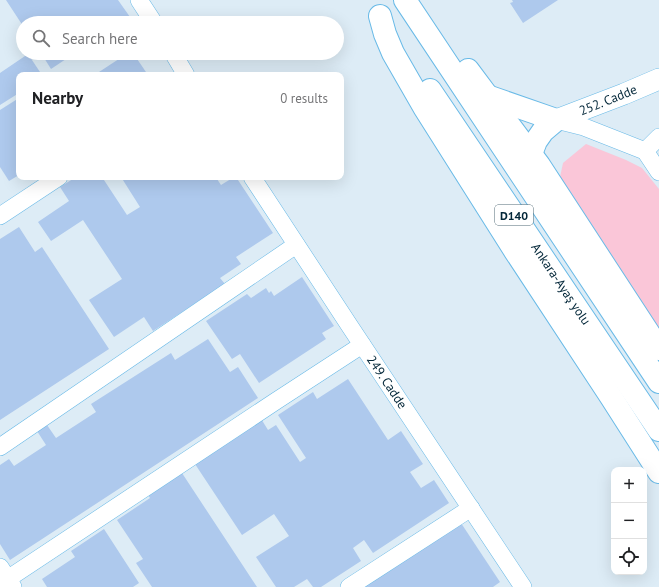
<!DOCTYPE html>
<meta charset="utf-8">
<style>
body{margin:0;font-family:"PT Sans",sans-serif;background:#f6f6f6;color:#202124}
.controls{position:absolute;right:12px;bottom:12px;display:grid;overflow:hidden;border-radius:8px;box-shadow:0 4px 16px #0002}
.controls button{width:36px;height:36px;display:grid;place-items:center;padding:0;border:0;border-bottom:1px solid #e0e0e0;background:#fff;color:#202124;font:20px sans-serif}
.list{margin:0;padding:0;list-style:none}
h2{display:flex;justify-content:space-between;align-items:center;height:52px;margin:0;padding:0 16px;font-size:17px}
h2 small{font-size:13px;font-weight:400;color:#757577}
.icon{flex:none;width:22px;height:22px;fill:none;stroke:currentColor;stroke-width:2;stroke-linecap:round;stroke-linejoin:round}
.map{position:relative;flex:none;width:659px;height:587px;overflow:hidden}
.search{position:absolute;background:#fff;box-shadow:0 4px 16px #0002;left:16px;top:16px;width:328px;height:44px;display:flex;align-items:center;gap:10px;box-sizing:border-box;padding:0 14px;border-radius:22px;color:#757577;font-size:15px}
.panel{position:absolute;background:#fff;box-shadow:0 4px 16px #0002;left:16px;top:72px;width:328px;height:108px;border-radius:8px}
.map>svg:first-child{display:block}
.green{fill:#fac6d8}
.building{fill:#aec9ed}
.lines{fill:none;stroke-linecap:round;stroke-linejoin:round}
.minor-casing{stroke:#69bae7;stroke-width:18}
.major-casing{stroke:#69bae7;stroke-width:22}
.highway-casing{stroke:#69bae7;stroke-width:24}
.minor{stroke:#fff;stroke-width:17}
.major{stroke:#fff;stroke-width:21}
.highway{stroke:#fff;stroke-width:22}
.labels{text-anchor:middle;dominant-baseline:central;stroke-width:3;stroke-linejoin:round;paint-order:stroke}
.shield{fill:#fff;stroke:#4f6874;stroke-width:1}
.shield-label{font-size:12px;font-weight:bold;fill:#032739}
.street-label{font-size:13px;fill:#032739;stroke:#fff}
</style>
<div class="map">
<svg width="659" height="587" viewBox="0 0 659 587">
<rect width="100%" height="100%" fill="#ddecf6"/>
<path class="green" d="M586,144l40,16 16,8 17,21v140l-99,-152 3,-14z"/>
<g class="building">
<path d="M6,0h112l12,17 -9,6h-98v3z"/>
<path d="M512,0h46l-35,23 -13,-20 3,-1z"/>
<path d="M41,53h34l-24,16z"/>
<path d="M128,53h5l15,22h-47l-2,-3z"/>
<path d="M28,54l14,21h-23v18l-19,12v-32z"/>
<path d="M19,98v77l-10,6 -9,-14v-57z"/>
<path d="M76,177h26l25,38 13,-8 -19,-30h99l-3,2 4,6 13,-8h2l37,56 -37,24 5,7 -21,14 5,6 -72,47 -9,-14 -30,20 -25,-37 33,-21 -39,-59 -32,21 -13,-19 31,-21 -9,-14z"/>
<path d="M19,227l16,25 7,-5 67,102 -109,71v-181z"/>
<path d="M302,277l32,49 -12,7 4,6 -67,44 -19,-29 -8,5 -26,-38 41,-27 4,4 15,-10 3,5 2,-2 3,5z"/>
<path d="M208,339l22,33 8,-5 20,31 -248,162 -10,-16v-79l9,-6 5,7 32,-21 -9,-14 10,-6 9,13 40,-26 -5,-8 80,-51 4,7z"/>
<path d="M348,379l40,61 13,-9 22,33 -13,8 11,16 13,-8 15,23 -76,50 -9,-13 -11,8 8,13 -40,26h-8l-6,-8 -13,8h-18l-20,-30 33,-21 -15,-22 -32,21 -49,-74 67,-44 8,13 8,-5 24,37 6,-4 -28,-43 35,-23 4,7z"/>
<path d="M180,470l77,117h-105l-16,-24 7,-4 -26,-39 33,-22 -4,-6z"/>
<path d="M459,520l41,62 -7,5h-136z"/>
<path d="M104,529l35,54 -6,4h-86l-5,-8 33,-22 -4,-6z"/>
</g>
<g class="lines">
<g class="minor-casing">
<g id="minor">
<path d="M139,0l15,23"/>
<path d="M173,53l13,22"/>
<path d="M556,120l28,7 61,24"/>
<path d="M659,137l-14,14 14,21"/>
<path d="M252,177l99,151 172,259"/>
<path d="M0,216l59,-39"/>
<path d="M0,447l296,-202"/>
<path d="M0,567l13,20"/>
<path d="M0,584l276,-183 86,-56"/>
<path d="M349,587l122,-79"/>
</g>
</g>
<g class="major-casing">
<path id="major" d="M556,120l68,-26 35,-15"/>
</g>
<g class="highway-casing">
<g id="highway">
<path d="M405,0l254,382"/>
<path d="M380,16l5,18 8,19 31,54 91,144 96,146 48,75"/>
<path d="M468,70l71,95 120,184"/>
<path d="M430,90l229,340"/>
<path d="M487,96l69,24 -13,11 -7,10 -5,13"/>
</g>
</g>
<use href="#minor" class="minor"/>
<use href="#major" class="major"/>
<use href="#highway" class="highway"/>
</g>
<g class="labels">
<rect class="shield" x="495" y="205" width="38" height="20" rx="3"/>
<g class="shield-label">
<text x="514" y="215">D140</text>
</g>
<g class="street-label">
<text transform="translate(608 100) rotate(-22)">252. Cadde</text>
<text transform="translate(561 284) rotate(56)">Ankara-Ayaş yolu</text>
<text transform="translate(387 382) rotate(56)">249. Cadde</text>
</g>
</g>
</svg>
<div class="controls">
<button>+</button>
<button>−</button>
<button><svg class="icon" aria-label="locate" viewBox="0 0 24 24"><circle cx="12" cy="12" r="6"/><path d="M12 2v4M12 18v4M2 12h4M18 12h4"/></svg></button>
</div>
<div class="search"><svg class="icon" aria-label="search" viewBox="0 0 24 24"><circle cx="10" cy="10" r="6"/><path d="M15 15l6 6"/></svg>Search here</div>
<section class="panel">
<h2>Nearby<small>0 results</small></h2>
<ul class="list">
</ul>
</section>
</div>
